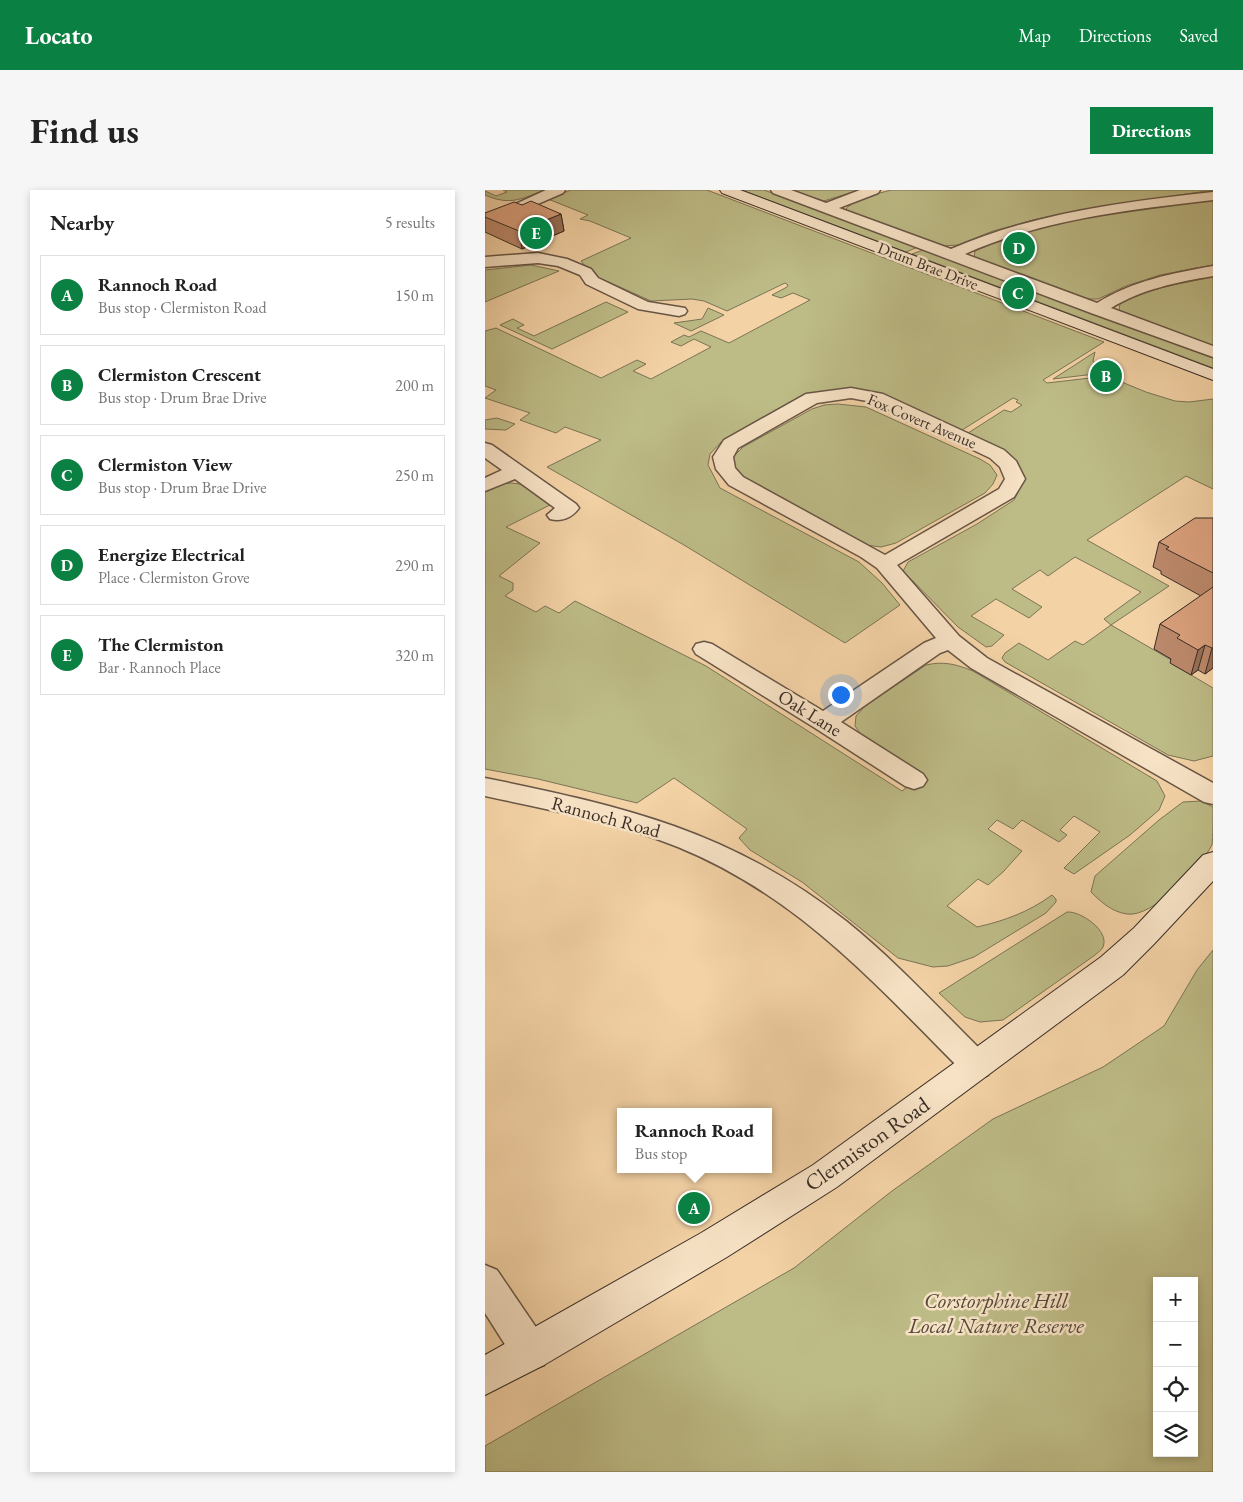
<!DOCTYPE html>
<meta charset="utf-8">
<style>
body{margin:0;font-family:"EB Garamond",serif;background:#f6f6f6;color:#222}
.controls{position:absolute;right:15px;bottom:15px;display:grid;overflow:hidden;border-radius:0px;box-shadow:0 2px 8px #0003}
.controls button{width:45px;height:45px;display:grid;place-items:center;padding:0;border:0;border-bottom:1px solid #e0e0e0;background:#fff;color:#222;font:25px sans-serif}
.you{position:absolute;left:355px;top:504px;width:18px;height:18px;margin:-12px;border:4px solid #fff;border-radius:50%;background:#1a73e8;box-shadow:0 0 0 8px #1a73e833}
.badge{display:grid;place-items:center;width:32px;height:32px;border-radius:50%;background:#0b8043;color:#fff;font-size:16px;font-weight:700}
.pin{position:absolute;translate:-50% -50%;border:2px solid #fff;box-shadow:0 1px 5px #0006}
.popup{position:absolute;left:132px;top:918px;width:155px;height:65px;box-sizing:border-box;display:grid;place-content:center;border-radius:0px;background:#fff;filter:drop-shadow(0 1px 4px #0005);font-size:16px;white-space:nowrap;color:#767676}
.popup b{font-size:19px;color:#222}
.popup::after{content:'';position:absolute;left:50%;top:100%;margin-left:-10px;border:10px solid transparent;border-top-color:#fff}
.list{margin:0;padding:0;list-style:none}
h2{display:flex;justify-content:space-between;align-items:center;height:65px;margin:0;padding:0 20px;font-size:21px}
h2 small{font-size:16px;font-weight:400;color:#767676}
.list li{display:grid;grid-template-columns:32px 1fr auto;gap:15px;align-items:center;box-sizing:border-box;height:80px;margin:0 10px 10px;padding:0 10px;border:1px solid #e0e0e0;border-radius:0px}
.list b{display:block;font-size:19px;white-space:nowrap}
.list p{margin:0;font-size:16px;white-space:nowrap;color:#767676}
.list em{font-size:16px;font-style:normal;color:#767676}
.icon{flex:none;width:28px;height:28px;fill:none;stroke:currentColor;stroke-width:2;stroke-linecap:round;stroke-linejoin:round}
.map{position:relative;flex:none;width:728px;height:1282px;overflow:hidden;border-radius:0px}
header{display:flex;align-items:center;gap:30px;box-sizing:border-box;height:70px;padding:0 25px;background:#0b8043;color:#fff}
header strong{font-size:24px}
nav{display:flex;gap:28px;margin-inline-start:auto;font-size:18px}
.intro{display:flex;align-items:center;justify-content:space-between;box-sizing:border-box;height:120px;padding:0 30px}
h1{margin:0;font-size:35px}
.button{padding:12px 22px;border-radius:0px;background:#0b8043;color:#fff;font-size:18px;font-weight:700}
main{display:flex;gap:30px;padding:0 30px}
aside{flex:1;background:#fff;border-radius:0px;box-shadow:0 2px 8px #0003}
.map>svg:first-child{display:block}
.green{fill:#bdbb86;stroke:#7b7456;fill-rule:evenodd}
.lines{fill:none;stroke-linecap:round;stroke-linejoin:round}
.street-casing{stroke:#685646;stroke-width:3}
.secondary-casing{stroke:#392d26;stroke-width:2}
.street{fill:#f7e2c5;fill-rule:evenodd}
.secondary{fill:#f7e2c5;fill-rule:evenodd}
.wall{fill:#bc8a6c;stroke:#392d26}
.shaded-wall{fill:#997158;stroke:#392d26}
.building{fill:#dba17e;stroke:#392d26}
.labels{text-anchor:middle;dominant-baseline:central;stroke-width:5;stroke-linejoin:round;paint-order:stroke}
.far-street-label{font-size:16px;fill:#392d26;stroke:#f7e2c5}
.street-label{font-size:19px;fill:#392d26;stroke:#f7e2c5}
.near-street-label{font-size:22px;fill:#392d26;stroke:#f7e2c5}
.near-park-label{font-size:22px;font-style:italic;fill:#534939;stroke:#f7e2c5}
</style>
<header>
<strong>Locato</strong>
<nav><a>Map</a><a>Directions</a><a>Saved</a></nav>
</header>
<div class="intro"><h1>Find us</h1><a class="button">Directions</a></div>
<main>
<aside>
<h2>Nearby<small>5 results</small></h2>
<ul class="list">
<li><span class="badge">A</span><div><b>Rannoch Road</b><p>Bus stop · Clermiston Road</p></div><em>150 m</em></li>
<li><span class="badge">B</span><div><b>Clermiston Crescent</b><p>Bus stop · Drum Brae Drive</p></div><em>200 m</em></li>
<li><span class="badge">C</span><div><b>Clermiston View</b><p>Bus stop · Drum Brae Drive</p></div><em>250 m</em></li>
<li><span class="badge">D</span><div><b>Energize Electrical</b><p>Place · Clermiston Grove</p></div><em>290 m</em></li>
<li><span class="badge">E</span><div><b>The Clermiston</b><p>Bar · Rannoch Place</p></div><em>320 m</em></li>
</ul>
</aside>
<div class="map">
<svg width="728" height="1282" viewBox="0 0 728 1282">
<rect width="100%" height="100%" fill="#f3d2a6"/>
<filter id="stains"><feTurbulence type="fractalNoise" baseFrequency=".004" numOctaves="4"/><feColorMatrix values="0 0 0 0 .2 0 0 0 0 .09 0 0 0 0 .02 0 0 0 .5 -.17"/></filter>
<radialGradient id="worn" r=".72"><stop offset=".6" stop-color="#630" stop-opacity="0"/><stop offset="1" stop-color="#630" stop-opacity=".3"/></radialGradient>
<g class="green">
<path d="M18,0h42c-24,9 -35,16 -60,5v-4l11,5 11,-4z"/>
<path d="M86,0h136l397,152 -61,38 4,3 60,-7 39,16 29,9 14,1 24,-3v90l-27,-13 -99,64 82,46 -58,39 62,36 -2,2 42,25v68l-19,5 -26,-6 -163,-93 -3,-4 3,-5 14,-10 29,17 27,-19 8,4 28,-20 -7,-6 37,-27 -66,-35 -27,19 -8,-6 -28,19 30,18 -13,11 -33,-19 -25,17 33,19 -12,11 -6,1 -28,-20 -55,-56 5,-9 69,-38 37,-24 10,-19 -8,-20 -51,-26 39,-25 7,2 11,-7 -6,-3 2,-2 -5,-2 -54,34 -112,-43 -21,2 -22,3 -81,46 -13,14 -2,11 12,23 139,74 23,21 18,22 -55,38 -161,-98 -137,-78 54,-27 -36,-13 -9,6 -36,-13 10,-7 -45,-15 11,-8 -11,-4v-55l11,-3 105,50 36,-18 9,4 -13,7 18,8 60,-32 -17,-8 -13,7 -10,-4 13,-7 5,2 12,-6 28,12 81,-43 -17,-7 -12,5 -9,-3 15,-8 1,-2 -3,-2 -58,28 -23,-10 -12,-2 -41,2 -49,-22 -9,-4 -12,-14 50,-23 -41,-17 -10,-2 8,-4 -40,-16z"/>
<path d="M257,0h22l154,57 -12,5z"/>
<path d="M304,0h70l-35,11z"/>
<path d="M406,0h322l-124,19 -52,10 -44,12 -35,14 -16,1 -97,-36c9,-12 32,-16 46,-20z"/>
<path d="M728,10v65l-53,10 -34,11 -28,13h-13l-111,-41 1,-7c66,-32 165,-43 238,-51z"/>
<path d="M438,60l290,108v10l-301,-114z"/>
<path d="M46,75l28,6 -74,31v-32z"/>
<path d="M728,87v69l-93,-34 -1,-2 1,-6c28,-16 62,-21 93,-27z"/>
<path d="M121,112l22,10 -76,37 -52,-24 13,-6 11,6 -7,3 17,8z"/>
<path d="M223,118l16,7 -33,16 -17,-8 28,-4z"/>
<path d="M610,162l-2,9 10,12 -50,6z"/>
<path d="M353,214l28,3 114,52 10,6 7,10 -4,9 -8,9 -89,50 -15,4 -15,-2 -129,-71 -5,-11 2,-7 9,-9 69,-38 12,-4z"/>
<path d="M12,228l18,6 -9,6 -21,-1v-9z"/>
<path d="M26,293l9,1 32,20 -46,23 34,16 -41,33 14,7v7l-8,6 31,16 9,-6 14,7 16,-12 131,65 196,125 20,-16 -60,-39 -7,-10 1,-10 9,-10 61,-41c17,-4 30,-1 47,6l184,110 8,15 -6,14 -29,25 -56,39 -10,-6 36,-36 -26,-16 -14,14 7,5 -8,7 -37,-22 -9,9 -16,-9 -9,9 34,22 -19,21 -15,13 -10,-6 -31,27 30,21c27,-6 52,-15 75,-32l4,4v3l-10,11 -72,44 -26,9 -15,1 -35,-9 -96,-76 -52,-32 -11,-12 8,-9 -73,-51 -37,25 -99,-24 -53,-10v-279l17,-6z"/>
<path d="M716,611l12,6c0,8 0,32 -1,38 -12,22 -59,73 -85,69 -15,-2 -26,-12 -36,-22l4,-16 64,-56 24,-18z"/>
<path d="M582,722c14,-1 43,19 36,35 -1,3 -6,6 -8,8l-92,65 -23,2 -15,-5 -26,-24z"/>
<path d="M728,760v522h-728v-26l309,-178 98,-77 101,-72 110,-52 61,-41 33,-56zM672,1091h37v172h-37z"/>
</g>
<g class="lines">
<g class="street-casing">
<g id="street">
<path d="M61,0h19l-2,3 -78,34v-9z"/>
<path d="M286,0h20l35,13 34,-13h20l-2,3 -39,15 112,41c83,-36 172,-47 262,-57v8c-85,10 -169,19 -248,54l132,49c35,-22 76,-30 116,-37v10c-35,6 -71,13 -102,32l102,38v11l-122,-44 -318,-120z"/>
<path d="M53,63l29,6 24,10 7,9 50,24 37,6 2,3 -2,3 -6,2 -41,-7 -52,-25 -6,-9 -22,-9 -20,-3 -53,4v-10z"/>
<path d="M366,198l32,6 121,56 12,11 9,18 -11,18 -117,68 62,71 28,22 226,125v21l-9,-2 -233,-134 -23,-18 -8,3 -99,69 82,52 4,6 -4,6 -9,3 -9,-3 -90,-58 -119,-74 -3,-5 3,-5 8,-2 8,2 111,67 101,-68 12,-5 -59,-70 -16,-11 -132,-72 -13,-16 -3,-12 11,-17 82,-46zM366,208l21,4 118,56 10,9 5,12 -6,10 -114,66 -142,-78 -8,-9 -2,-11 5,-9 79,-45z"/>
<path d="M0,253l7,2 84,59 3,4c-7,10 -18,14 -29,11l-3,-4 8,-7 -40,-29 -30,12v-13l17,-8 -17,-12z"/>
<path d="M0,588c138,28 247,53 361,143 51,41 95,90 142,136l4,9 -4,9 -11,4 -11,-4c-90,-90 -166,-178 -288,-228 -62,-25 -128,-37 -193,-51z"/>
<path d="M0,1075l12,5 47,69 5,13 -5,13 -13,5 -13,-5 -33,-52z"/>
</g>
</g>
<g class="secondary-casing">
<g id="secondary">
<path d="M235,0h20l473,179v11l-491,-187z"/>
<path d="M728,662v29l-59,63 -31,31 -286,212 -110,70 -183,108 -59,30v-40l216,-122 112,-68 288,-208 33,-29 69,-73z"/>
</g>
</g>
<use href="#street" class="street"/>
<use href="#secondary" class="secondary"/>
</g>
<g class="wall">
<path d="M37,15l39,9 3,17 -42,18 -37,-17v-19z"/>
<path d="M728,328v150l-8,6 -7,-4 -7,5 -21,-12 1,-4 -17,-10 6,-25 41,-28 -40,-22v-3l-8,-4 6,-25z"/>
</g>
<g class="shaded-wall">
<path d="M76,24l3,17 -42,18 -3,-18z"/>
<path d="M720,455l-7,25 -7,5 7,-25z"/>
<path d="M727,458h1v20l-8,6z"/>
</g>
<g class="building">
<path d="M46,11l30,13 -42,17 -34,-14v-4l29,-11 8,3z"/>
<path d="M710,328h18v55l-47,-24 3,-2 -10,-5z"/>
<path d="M728,397v61h-1l-7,-3 -7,5 -21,-12 3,-3 -20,-11z"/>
</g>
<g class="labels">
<g class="far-street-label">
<text transform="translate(443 76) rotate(21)">Drum Brae Drive</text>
<text transform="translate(437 231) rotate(23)">Fox Covert Avenue</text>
</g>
<g class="street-label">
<text transform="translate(325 523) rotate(32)">Oak Lane</text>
<text transform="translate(121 627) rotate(15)">Rannoch Road</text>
</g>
<g class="near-street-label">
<text transform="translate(382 954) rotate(-35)">Clermiston Road</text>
</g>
<g class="near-park-label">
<text x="511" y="1110">Corstorphine Hill<tspan x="511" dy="25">Local Nature Reserve</tspan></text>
</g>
</g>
<rect width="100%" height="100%" filter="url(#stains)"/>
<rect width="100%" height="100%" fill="url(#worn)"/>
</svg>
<div class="controls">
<button>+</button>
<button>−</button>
<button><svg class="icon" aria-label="locate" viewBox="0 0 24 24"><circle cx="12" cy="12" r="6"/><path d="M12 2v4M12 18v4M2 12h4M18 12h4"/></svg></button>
<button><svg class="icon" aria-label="layers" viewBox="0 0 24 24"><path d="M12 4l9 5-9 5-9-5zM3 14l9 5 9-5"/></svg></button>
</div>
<div class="you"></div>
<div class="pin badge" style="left:209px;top:1018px">A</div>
<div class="popup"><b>Rannoch Road</b>Bus stop</div>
<div class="pin badge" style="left:621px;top:186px">B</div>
<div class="pin badge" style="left:533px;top:103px">C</div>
<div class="pin badge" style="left:534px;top:58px">D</div>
<div class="pin badge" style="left:51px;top:43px">E</div>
</div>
</main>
